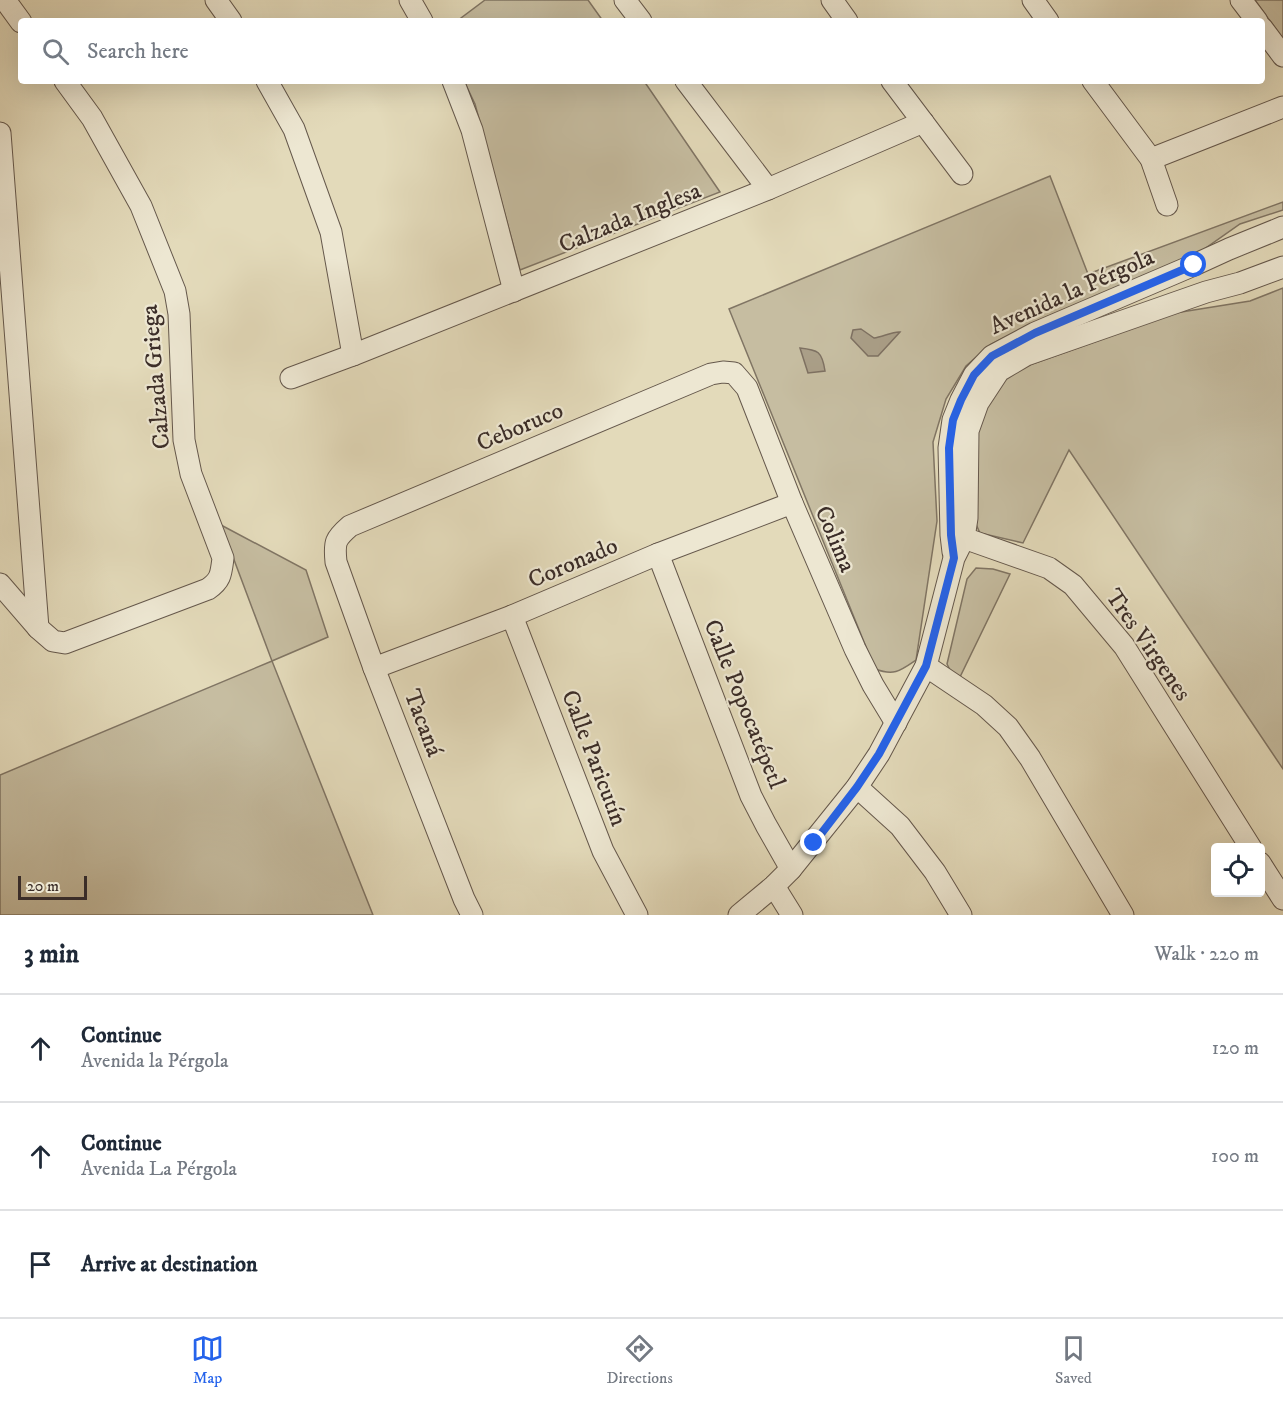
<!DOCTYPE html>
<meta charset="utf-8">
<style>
body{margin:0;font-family:"IM FELL DW Pica",serif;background:#f6f6f7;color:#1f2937}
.controls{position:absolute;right:18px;bottom:18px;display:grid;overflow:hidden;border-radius:6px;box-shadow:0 6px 24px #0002}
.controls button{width:54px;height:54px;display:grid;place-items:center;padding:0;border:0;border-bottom:2px solid #e0e1e3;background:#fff;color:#1f2937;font:30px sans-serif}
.scale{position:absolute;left:18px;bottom:15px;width:69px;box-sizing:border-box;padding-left:6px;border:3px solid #3b2d28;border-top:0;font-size:16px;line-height:21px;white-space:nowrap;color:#3b2d28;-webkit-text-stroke:4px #ede7d2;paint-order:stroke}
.stop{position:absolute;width:18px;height:18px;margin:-14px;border:4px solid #2563eb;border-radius:50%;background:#fff}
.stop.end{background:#2563eb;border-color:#fff;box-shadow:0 2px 6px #0008}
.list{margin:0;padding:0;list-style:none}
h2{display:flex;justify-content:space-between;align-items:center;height:78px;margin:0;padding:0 24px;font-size:26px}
h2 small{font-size:20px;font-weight:400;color:#747a83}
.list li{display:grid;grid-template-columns:39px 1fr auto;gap:18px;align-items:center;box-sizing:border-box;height:108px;padding:0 24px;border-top:2px solid #e0e1e3}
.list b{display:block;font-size:22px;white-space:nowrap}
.list p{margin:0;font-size:20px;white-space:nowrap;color:#747a83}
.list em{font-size:20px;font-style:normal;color:#747a83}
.icon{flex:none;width:33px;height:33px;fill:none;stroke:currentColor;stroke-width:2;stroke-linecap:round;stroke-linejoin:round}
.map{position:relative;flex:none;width:1283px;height:915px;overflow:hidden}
.search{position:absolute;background:#fff;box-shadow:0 6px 24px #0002;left:18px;right:18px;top:18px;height:66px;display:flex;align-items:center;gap:15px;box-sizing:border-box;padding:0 21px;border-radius:6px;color:#747a83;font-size:22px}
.sheet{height:402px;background:#fff}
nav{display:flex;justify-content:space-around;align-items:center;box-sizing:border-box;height:84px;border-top:2px solid #e0e1e3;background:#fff;font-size:16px;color:#747a83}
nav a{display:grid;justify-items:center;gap:3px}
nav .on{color:#2563eb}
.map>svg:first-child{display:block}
.green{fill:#c6bda1;stroke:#807564;stroke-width:1.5}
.water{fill:#aa9f88;stroke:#7e7162;stroke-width:1.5}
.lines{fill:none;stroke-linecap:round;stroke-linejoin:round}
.minor-casing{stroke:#65584c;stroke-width:23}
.minor{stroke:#ede7d2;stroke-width:21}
.route{stroke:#2563eb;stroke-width:8}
.labels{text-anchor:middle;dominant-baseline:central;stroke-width:4.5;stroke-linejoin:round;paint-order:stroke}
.street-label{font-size:24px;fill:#3b2d28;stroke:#ede7d2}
</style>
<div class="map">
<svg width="1283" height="915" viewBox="0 0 1283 915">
<rect width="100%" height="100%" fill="#e3daba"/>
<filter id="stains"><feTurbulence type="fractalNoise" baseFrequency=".00333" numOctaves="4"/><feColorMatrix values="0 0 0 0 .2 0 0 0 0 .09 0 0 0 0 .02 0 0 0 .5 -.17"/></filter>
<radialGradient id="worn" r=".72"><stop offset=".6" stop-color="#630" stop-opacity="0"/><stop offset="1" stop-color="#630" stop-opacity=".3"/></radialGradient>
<g class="green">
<path d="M485,0h103l15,21h-146z"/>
<path d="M1255,0h28v39z"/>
<path d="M464,81h180l76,111 -200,78 -45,-166z"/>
<path d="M1050,176l38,98 195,-72v8l-43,14 -67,47 -146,55 -37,19 -24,21 -20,33 -13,43 4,79 -21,139c-16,11 -22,16 -41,9l-146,-360z"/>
<path d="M1283,288v481l-214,-319 -46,93 -43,-10 -5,-11 1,-92 7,-22 20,-28 21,-13 151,-54 75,-12z"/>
<path d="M221,525l85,45 22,67 -56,24 101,254h-373v-140l272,-114z"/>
<path d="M976,568l17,1 17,5 -52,107 -7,-9 -4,-8 20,-85z"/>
</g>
<g class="water">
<path d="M861,329l13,9c8,-1 20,-7 26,-6l-22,24h-10l-17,-18 2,-8z"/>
<path d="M800,348c18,2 22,3 25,23l-17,2z"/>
</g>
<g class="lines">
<g class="minor-casing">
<g id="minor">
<path d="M5,0l16,22"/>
<path d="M216,0l15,21"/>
<path d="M410,0l12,21"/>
<path d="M625,0l16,21"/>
<path d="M832,0l15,21"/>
<path d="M1033,0l15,21"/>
<path d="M1241,0l16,21"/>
<path d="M1262,28l21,28"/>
<path d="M267,81l27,48 37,103 22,123"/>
<path d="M453,81l19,49 42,161"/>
<path d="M686,81l82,108"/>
<path d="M892,81l70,93"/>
<path d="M1093,81l58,78 16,46"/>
<path d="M0,133l38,495"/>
<path d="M1151,159l132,-52"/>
<path d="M291,378l62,-23 415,-166 155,-67"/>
<path d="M952,535l12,3 85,30 24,17 51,61 127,202"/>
<path d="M953,552l-2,-17 -2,-87 4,-28 8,-20 13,-25 18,-19 43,-23 159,-68 35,-16 54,-22"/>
<path d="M658,554l93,242 15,29 25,44"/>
<path d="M0,584l38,44 15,13 12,2 143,-54c13,-9 13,-15 15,-31l-32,-84 -7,-34 -5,-126 -4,-23 -34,-85 -49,-88 -27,-37"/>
<path d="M512,616l91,235 34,64"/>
<path d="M926,666l58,39 24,22 22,31 93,157"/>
<path d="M374,668l138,-52 146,-62 134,-51"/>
<path d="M857,787l43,39 35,46 26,43"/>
<path d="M1260,863l23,36"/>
<path d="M774,886l18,29"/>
<path d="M472,915l-8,-16 -90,-231 -38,-106c-2,-20 -1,-23 14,-36l361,-152 12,-2 11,1 13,15 45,115 63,146 18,36 23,38"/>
<path d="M739,915l35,-29 17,-17 66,-82 22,-33 47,-88 28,-108 10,-20 3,-20 1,-87 10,-28 21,-32 27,-16 180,-63 34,-9 43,-16"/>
</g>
</g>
<use href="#minor" class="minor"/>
</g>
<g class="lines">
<path class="route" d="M814,843l43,-56 22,-33 47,-88 28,-108 -3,-23 -2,-87 4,-28 8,-20 13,-25 18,-19 43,-23 159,-68"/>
</g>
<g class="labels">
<g class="street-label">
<text transform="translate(630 218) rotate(-22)">Calzada Inglesa</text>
<text transform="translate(1072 292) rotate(-24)">Avenida la Pérgola</text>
<text transform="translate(156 377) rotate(-95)">Calzada Griega</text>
<text transform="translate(520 427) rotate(-23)">Ceboruco</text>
<text transform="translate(835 539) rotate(67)">Colima</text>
<text transform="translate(573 563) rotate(-23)">Coronado</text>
<text transform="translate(1148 645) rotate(55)">Tres Virgenes</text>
<text transform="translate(744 704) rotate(68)">Calle Popocatépetl</text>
<text transform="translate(423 723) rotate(69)">Tacaná</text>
<text transform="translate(594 758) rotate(69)">Calle Paricutín</text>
</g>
</g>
<rect width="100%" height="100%" filter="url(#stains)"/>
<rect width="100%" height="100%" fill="url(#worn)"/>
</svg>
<div class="controls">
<button><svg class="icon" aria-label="locate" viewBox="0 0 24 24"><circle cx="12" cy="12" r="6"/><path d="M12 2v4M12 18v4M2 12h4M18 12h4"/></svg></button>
</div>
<div class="scale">20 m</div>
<div class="stop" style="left:1194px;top:265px"></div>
<div class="stop end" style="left:814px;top:843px"></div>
<div class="search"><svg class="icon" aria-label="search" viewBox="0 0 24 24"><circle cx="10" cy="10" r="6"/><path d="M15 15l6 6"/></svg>Search here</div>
</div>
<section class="sheet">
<h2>3 min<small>Walk · 220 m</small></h2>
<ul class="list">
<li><svg class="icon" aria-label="ahead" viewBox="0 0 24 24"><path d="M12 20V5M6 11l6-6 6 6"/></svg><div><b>Continue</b><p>Avenida la Pérgola</p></div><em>120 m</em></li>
<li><svg class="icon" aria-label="ahead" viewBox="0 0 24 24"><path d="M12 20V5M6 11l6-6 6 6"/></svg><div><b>Continue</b><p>Avenida La Pérgola</p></div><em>100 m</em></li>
<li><svg class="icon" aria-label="arrive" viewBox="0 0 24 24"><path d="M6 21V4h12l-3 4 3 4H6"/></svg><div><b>Arrive at destination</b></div></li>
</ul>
</section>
<nav>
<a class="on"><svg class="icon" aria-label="map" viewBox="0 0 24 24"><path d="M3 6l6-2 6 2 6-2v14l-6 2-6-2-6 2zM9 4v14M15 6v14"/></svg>Map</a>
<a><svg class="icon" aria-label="directions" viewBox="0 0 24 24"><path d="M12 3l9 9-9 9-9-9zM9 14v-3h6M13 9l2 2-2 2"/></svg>Directions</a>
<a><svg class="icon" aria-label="saved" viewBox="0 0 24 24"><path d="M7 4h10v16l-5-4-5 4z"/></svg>Saved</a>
</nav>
